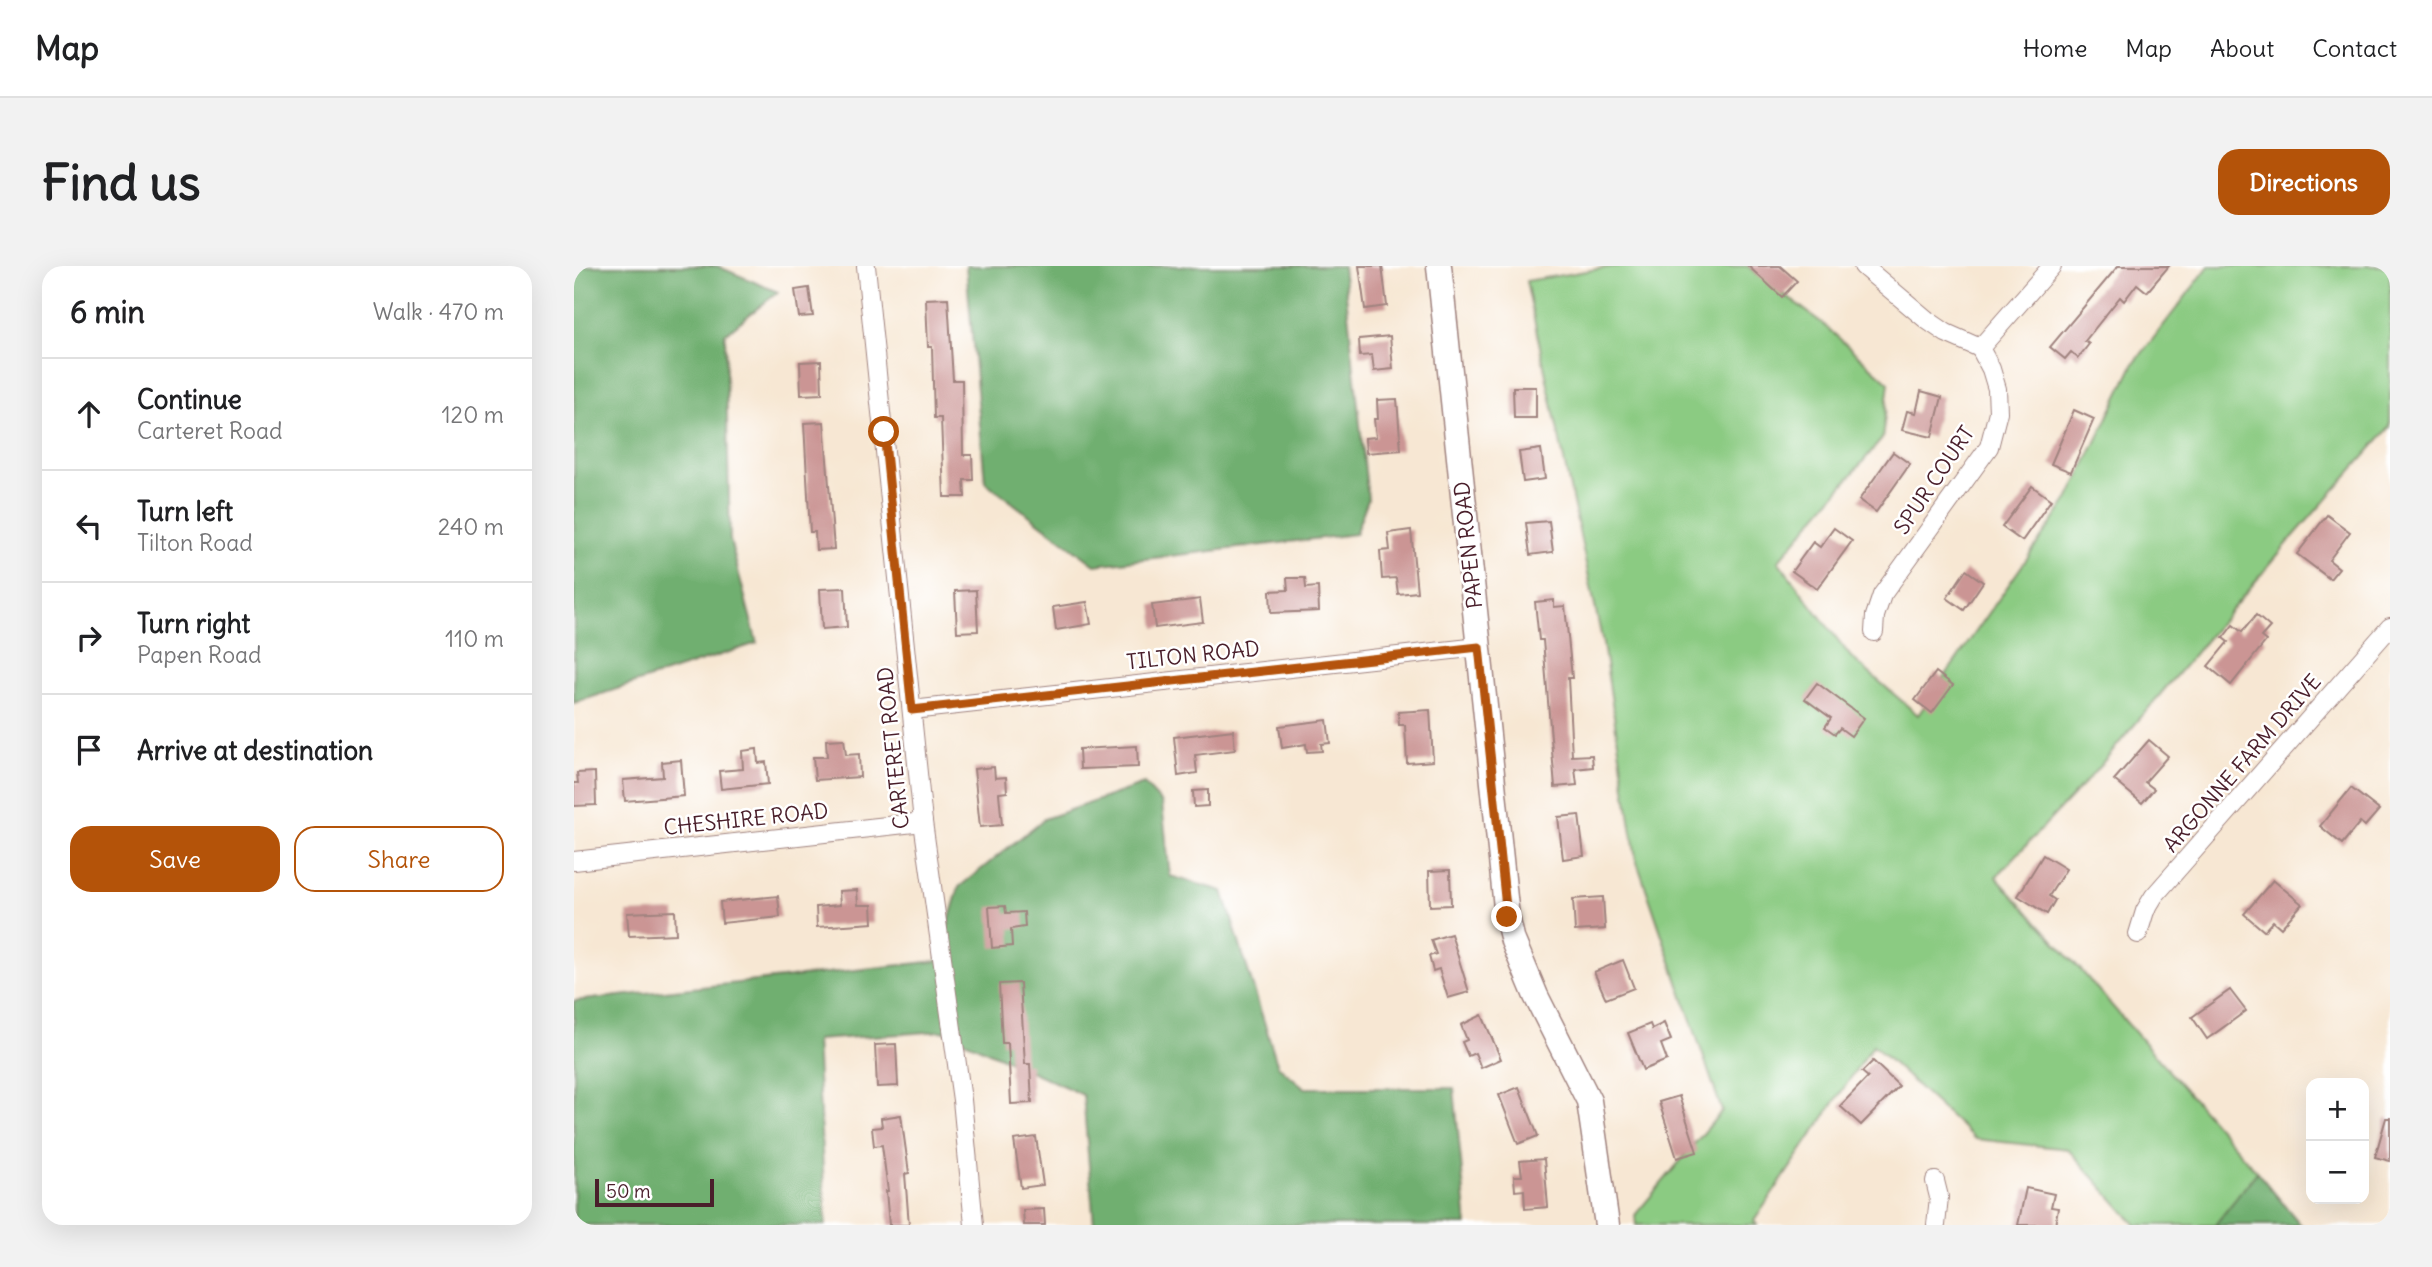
<!DOCTYPE html>
<meta charset="utf-8">
<style>
body{margin:0;font-family:Delius,sans-serif;background:#f2f2f2;color:#202124}
.controls{position:absolute;right:21px;bottom:21px;display:grid;overflow:hidden;border-radius:14px;box-shadow:0 7px 28px #0002}
.controls button{width:63px;height:63px;display:grid;place-items:center;padding:0;border:0;border-bottom:2px solid #e0e0e0;background:#fff;color:#202124;font:35px sans-serif}
.scale{position:absolute;left:21px;bottom:18px;width:119px;box-sizing:border-box;padding-left:7px;border:4px solid #4a1f2b;border-top:0;font-size:19px;line-height:24px;white-space:nowrap;color:#4a1f2b;-webkit-text-stroke:5px #fff;paint-order:stroke}
.stop{position:absolute;width:21px;height:21px;margin:-16px;border:5px solid #b45309;border-radius:50%;background:#fff}
.stop.end{background:#b45309;border-color:#fff;box-shadow:0 2px 7px #0008}
.list{margin:0;padding:0;list-style:none}
h2{display:flex;justify-content:space-between;align-items:center;height:91px;margin:0;padding:0 28px;font-size:30px}
h2 small{font-size:23px;font-weight:400;color:#757577}
.list li{display:grid;grid-template-columns:46px 1fr auto;gap:21px;align-items:center;box-sizing:border-box;height:112px;padding:0 28px;border-top:2px solid #e0e0e0}
.list b{display:block;font-size:26px;white-space:nowrap}
.list p{margin:0;font-size:23px;white-space:nowrap;color:#757577}
.list em{font-size:23px;font-style:normal;color:#757577}
.actions{display:flex;gap:14px;padding:21px 28px}
.actions a{flex:1;padding:16px 0;border:2px solid #b45309;border-radius:21px;text-align:center;font-size:24px;color:#b45309}
.actions .main{background:#b45309;color:#fff}
.icon{flex:none;width:38px;height:38px;fill:none;stroke:currentColor;stroke-width:2;stroke-linecap:round;stroke-linejoin:round}
.map{position:relative;flex:none;width:1816px;height:959px;overflow:hidden;border-radius:21px}
header{display:flex;align-items:center;gap:42px;box-sizing:border-box;height:98px;padding:0 35px;background:#fff;border-bottom:2px solid #e0e0e0}
header strong{font-size:33px}
nav{display:flex;gap:38px;margin-inline-start:auto;font-size:24px}
.intro{display:flex;align-items:center;justify-content:space-between;box-sizing:border-box;height:168px;padding:0 42px}
h1{margin:0;font-size:49px}
.button{padding:18px 32px;border-radius:21px;background:#b45309;color:#fff;font-size:24px;font-weight:700}
main{display:flex;gap:42px;padding:0 42px}
aside{flex:1;background:#fff;border-radius:21px;box-shadow:0 7px 28px #0002}
.map>svg:first-child{display:block}
.green{fill:#8bcb82;stroke:#6a7556;stroke-width:2}
.forest{fill:#70af70;stroke:#5d674e;stroke-width:2}
.building{fill:#cb9594}
.lines{fill:none;stroke-linecap:round;stroke-linejoin:round}
.street-casing{stroke:#a0837f;stroke-width:20}
.secondary-casing{stroke:#a0837f;stroke-width:27}
.street{stroke:#fff;stroke-width:18}
.secondary{stroke:#fff;stroke-width:24}
.route{stroke:#b45309;stroke-width:9}
.labels{text-anchor:middle;dominant-baseline:central;stroke-width:5;stroke-linejoin:round;paint-order:stroke}
.street-label{font-size:21px;fill:#4a1f2b;stroke:#fff}
</style>
<header>
<strong>Map</strong>
<nav><a>Home</a><a>Map</a><a>About</a><a>Contact</a></nav>
</header>
<div class="intro"><h1>Find us</h1><a class="button">Directions</a></div>
<main>
<aside>
<h2>6 min<small>Walk · 470 m</small></h2>
<ul class="list">
<li><svg class="icon" aria-label="ahead" viewBox="0 0 24 24"><path d="M12 20V5M6 11l6-6 6 6"/></svg><div><b>Continue</b><p>Carteret Road</p></div><em>120 m</em></li>
<li><svg class="icon" aria-label="left" viewBox="0 0 24 24"><path d="M17 20v-9H6M10 6l-5 5 5 5"/></svg><div><b>Turn left</b><p>Tilton Road</p></div><em>240 m</em></li>
<li><svg class="icon" aria-label="right" viewBox="0 0 24 24"><path d="M7 20v-9h11M14 6l5 5-5 5"/></svg><div><b>Turn right</b><p>Papen Road</p></div><em>110 m</em></li>
<li><svg class="icon" aria-label="arrive" viewBox="0 0 24 24"><path d="M6 21V4h12l-3 4 3 4H6"/></svg><div><b>Arrive at destination</b></div></li>
</ul>
<div class="actions"><a class="main">Save</a><a>Share</a></div>
</aside>
<div class="map">
<svg width="1816" height="959" viewBox="0 0 1816 959">
<rect width="100%" height="100%" fill="#fff"/>
<filter id="ink" filterUnits="userSpaceOnUse"><feTurbulence type="fractalNoise" baseFrequency=".0143" numOctaves="2"/><feDisplacementMap in="SourceGraphic" scale="14" xChannelSelector="R" yChannelSelector="G"/><feConvolveMatrix kernelMatrix="1 2 1 2 8 2 1 2 1" color-interpolation-filters="sRGB"/></filter>
<filter id="wash" filterUnits="userSpaceOnUse"><feTurbulence type="fractalNoise" baseFrequency=".00686" numOctaves="4" result="noise"/><feDisplacementMap in="SourceGraphic" scale="28" xChannelSelector="R" yChannelSelector="G"/><feGaussianBlur stdDeviation="1.57" result="paint"/><feColorMatrix in="noise" values="0 0 0 0 0 0 0 0 0 0 0 0 0 0 0 0 0 1.4 0 .05"/><feComposite in="paint" operator="in"/></filter>
<g filter="url(#wash)">
<rect width="100%" height="100%" fill="#f7e7d3"/>
<path class="green" d="M1042,0h131l75,57 67,60 -7,56 -104,122 73,96 67,58 151,-217 64,-133 76,-99h181v161l-98,111 -199,236 -97,103 83,91 178,204 -42,53h-79l-68,-76 -93,-10 -102,-94 -119,176 3,4h-121l-1,-10 87,-104 -86,-252 -33,-215 -77,-363z"/>
<g class="forest">
<path d="M0,0h143l61,26 -53,42 5,206 27,103 -183,60z"/>
<path d="M392,0h377l25,233 -13,35 -260,31 -110,-83z"/>
<path d="M570,518l18,19 8,73 53,15 55,175 27,22h149l13,137h-373l-11,-130 -140,-64 -127,9 10,185h-252v-224l363,-40 22,-74 85,-68z"/>
<path d="M1683,906l44,53h-86z"/>
</g>
<g id="blocks">
<g class="building">
<path d="M785,0h23l5,40 -22,3z"/>
<path d="M1174,0h32l17,15 -15,16z"/>
<path d="M1544,0h51l-22,26 -10,-8 -13,17 -4,-4 -35,44 4,3 -11,14 -7,-6 -6,7 -15,-12z"/>
<path d="M235,22l4,28 -14,1 -4,-27z"/>
<path d="M374,32l5,82h9l1,75h9l1,25h-9l1,17h-21l-3,-79h-7l-2,-71h-4l-2,-48z"/>
<path d="M816,70l3,33 -19,2 -2,-16 -12,1 -1,-17z"/>
<path d="M247,95l1,33 -21,1 -1,-33z"/>
<path d="M939,121h23v31h-22z"/>
<path d="M1347,125l21,6 -10,40 -30,-7 5,-19 9,2z"/>
<path d="M823,133l4,51 -35,3 -1,-15 11,-1 -2,-18h4l-1,-19z"/>
<path d="M1500,144l20,9 -23,53 -20,-8z"/>
<path d="M250,156l10,127 -18,1 -1,-18h-5l-6,-109z"/>
<path d="M967,183l4,30 -22,3 -4,-30z"/>
<path d="M1319,186l17,12 -34,48 -17,-12z"/>
<path d="M1458,220l19,14 -29,41 -20,-14z"/>
<path d="M1753,249l23,17 -21,28 10,8 -9,11 -33,-25z"/>
<path d="M975,255l4,31 -23,3 -4,-32z"/>
<path d="M1260,262l18,13 -35,48 -25,-18 21,-29 7,5z"/>
<path d="M837,264l6,62 -19,2 -2,-16 -14,1 -2,-28 10,-1 -2,-17z"/>
<path d="M1392,304l17,12 -19,28 -17,-12z"/>
<path d="M713,312h18l1,10 12,-1 1,24 -48,2 -1,-22 18,-1z"/>
<path d="M271,322l2,39 -25,2 -2,-40z"/>
<path d="M402,324l2,41 -21,1 -2,-41z"/>
<path d="M626,333l3,23 -48,6 -3,-23z"/>
<path d="M980,334v7l11,-1 7,72h-4l4,78 20,-1 1,12 -18,2 2,16 -22,2 -12,-147h-4l-4,-38z"/>
<path d="M513,336l4,22 -35,6 -3,-23z"/>
<path d="M1682,349l14,12 -9,10 5,4 -35,44 -23,-19 20,-24 -5,-4 10,-13 9,7z"/>
<path d="M1362,406l17,13 -21,28 -17,-13z"/>
<path d="M1243,417l47,35 -13,18 -11,-8 -5,6 -10,-7 6,-9 -26,-19z"/>
<path d="M856,444l3,51 -26,2 -2,-38h-6l-1,-13z"/>
<path d="M753,454l3,23 -9,1 1,7 -15,1 -1,-8 -24,4 -3,-22z"/>
<path d="M659,464l2,20 -40,5 2,18 -19,3 -4,-39z"/>
<path d="M270,473l2,16 13,-1 1,23 -45,3 -2,-23h14l-1,-17z"/>
<path d="M1575,474l19,16 -23,26 9,7 -12,14 -28,-23z"/>
<path d="M563,480l1,21 -58,2 -1,-20z"/>
<path d="M183,483l1,14 8,-1 2,22 -47,5 -2,-18 24,-2 -1,-18z"/>
<path d="M107,494l3,36 -59,5 -2,-21 40,-3 -1,-15z"/>
<path d="M420,501l1,11 11,-1 1,15 -8,1 3,32 -22,2 -6,-58z"/>
<path d="M21,506l1,33 -22,1v-23h4l-1,-10z"/>
<path d="M1777,522l28,22 -14,16 -5,-4 -18,22 -22,-18z"/>
<path d="M634,524v16l-14,1 -1,-16z"/>
<path d="M1005,549l5,41 -21,3 -5,-42z"/>
<path d="M1469,589l23,14 -17,27 6,4 -8,14 -29,-18z"/>
<path d="M876,604l1,35 -21,1 -1,-35z"/>
<path d="M1699,614l29,24 -21,24 -8,-7 -9,10 -20,-17z"/>
<path d="M283,624l1,15h14l1,18 -56,4 -1,-20 24,-2 -1,-14z"/>
<path d="M204,630l2,21 -58,6 -2,-21z"/>
<path d="M1029,631l2,32 -30,2 -2,-32z"/>
<path d="M431,640l1,7 18,-1 1,15 -14,2 1,17 -20,2 -3,-41z"/>
<path d="M101,645l1,23 -47,2 -2,-23z"/>
<path d="M877,668l18,58 -21,6 -9,-29 -6,2 -4,-15 7,-2 -5,-14z"/>
<path d="M1049,694l11,28 -28,11 -12,-27z"/>
<path d="M446,717l5,81h5l2,39 -21,1 -3,-61h-6l-3,-59z"/>
<path d="M1656,724l16,21 -39,28 -15,-22z"/>
<path d="M908,749l19,44 -20,9 -6,-15 -7,3 -6,-14 5,-2 -6,-15z"/>
<path d="M1090,757l7,17 -10,4 6,16 -24,10 -15,-37 22,-9 2,5z"/>
<path d="M322,778l2,42 -21,1 -2,-42z"/>
<path d="M1299,795l26,25 -38,39 -21,-19 28,-29 -6,-5z"/>
<path d="M945,821l19,49 -20,8 -19,-49z"/>
<path d="M1105,830l18,56 -20,6 -18,-56z"/>
<path d="M327,849l8,58 -4,1 4,51h-20l-3,-34h2l-6,-46 -8,1 -2,-18 10,-1 -1,-9z"/>
<path d="M1812,852h4v43l-15,-4z"/>
<path d="M462,871l7,48 -22,3 -7,-48z"/>
<path d="M970,893l4,48 -23,2 -1,-19 -9,1 -1,-15h8l-2,-15z"/>
<path d="M1452,922l28,6 -3,13 7,1 -3,17h-37z"/>
<path d="M470,943l1,16h-21l-1,-15z"/>
</g>
</g>
</g>
<g filter="url(#ink)">
<use href="#blocks" fill-opacity="0" stroke="#a0837f" stroke-width="2"/>
<g class="lines">
<g class="street-casing">
<g id="street">
<path d="M292,0l57,556 39,278 12,125"/>
<path d="M1289,0l64,54 19,13 34,15 72,-82"/>
<path d="M1300,366l1,-16 7,-21 107,-148 9,-35 -1,-23 -6,-20 -11,-21"/>
<path d="M338,444l567,-63"/>
<path d="M0,595l349,-39"/>
<path d="M1564,668l7,-23 9,-15 236,-269"/>
<path d="M1361,915l4,16 -3,28"/>
</g>
</g>
<g class="secondary-casing">
<path id="secondary" d="M865,0l68,651 6,24 23,55 53,105 18,124"/>
</g>
<use href="#street" class="street"/>
<use href="#secondary" class="secondary"/>
</g>
</g>
<g class="lines" filter="url(#ink)">
<path class="route" d="M310,166l28,278 567,-63 28,270"/>
</g>
<g class="labels">
<g class="street-label">
<text transform="translate(1360 214) rotate(-56)">SPUR COURT</text>
<text transform="translate(894 279) rotate(-96)">PAPEN ROAD</text>
<text transform="translate(619 389) rotate(-6)">TILTON ROAD</text>
<text transform="translate(319 482) rotate(-96)">CARTERET ROAD</text>
<text transform="translate(1668 497) rotate(-49)">ARGONNE FARM DRIVE</text>
<text transform="translate(172 553) rotate(-6)">CHESHIRE ROAD</text>
</g>
</g>
</svg>
<div class="controls">
<button>+</button>
<button>−</button>
</div>
<div class="scale">50 m</div>
<div class="stop" style="left:310px;top:166px"></div>
<div class="stop end" style="left:933px;top:651px"></div>
</div>
</main>
